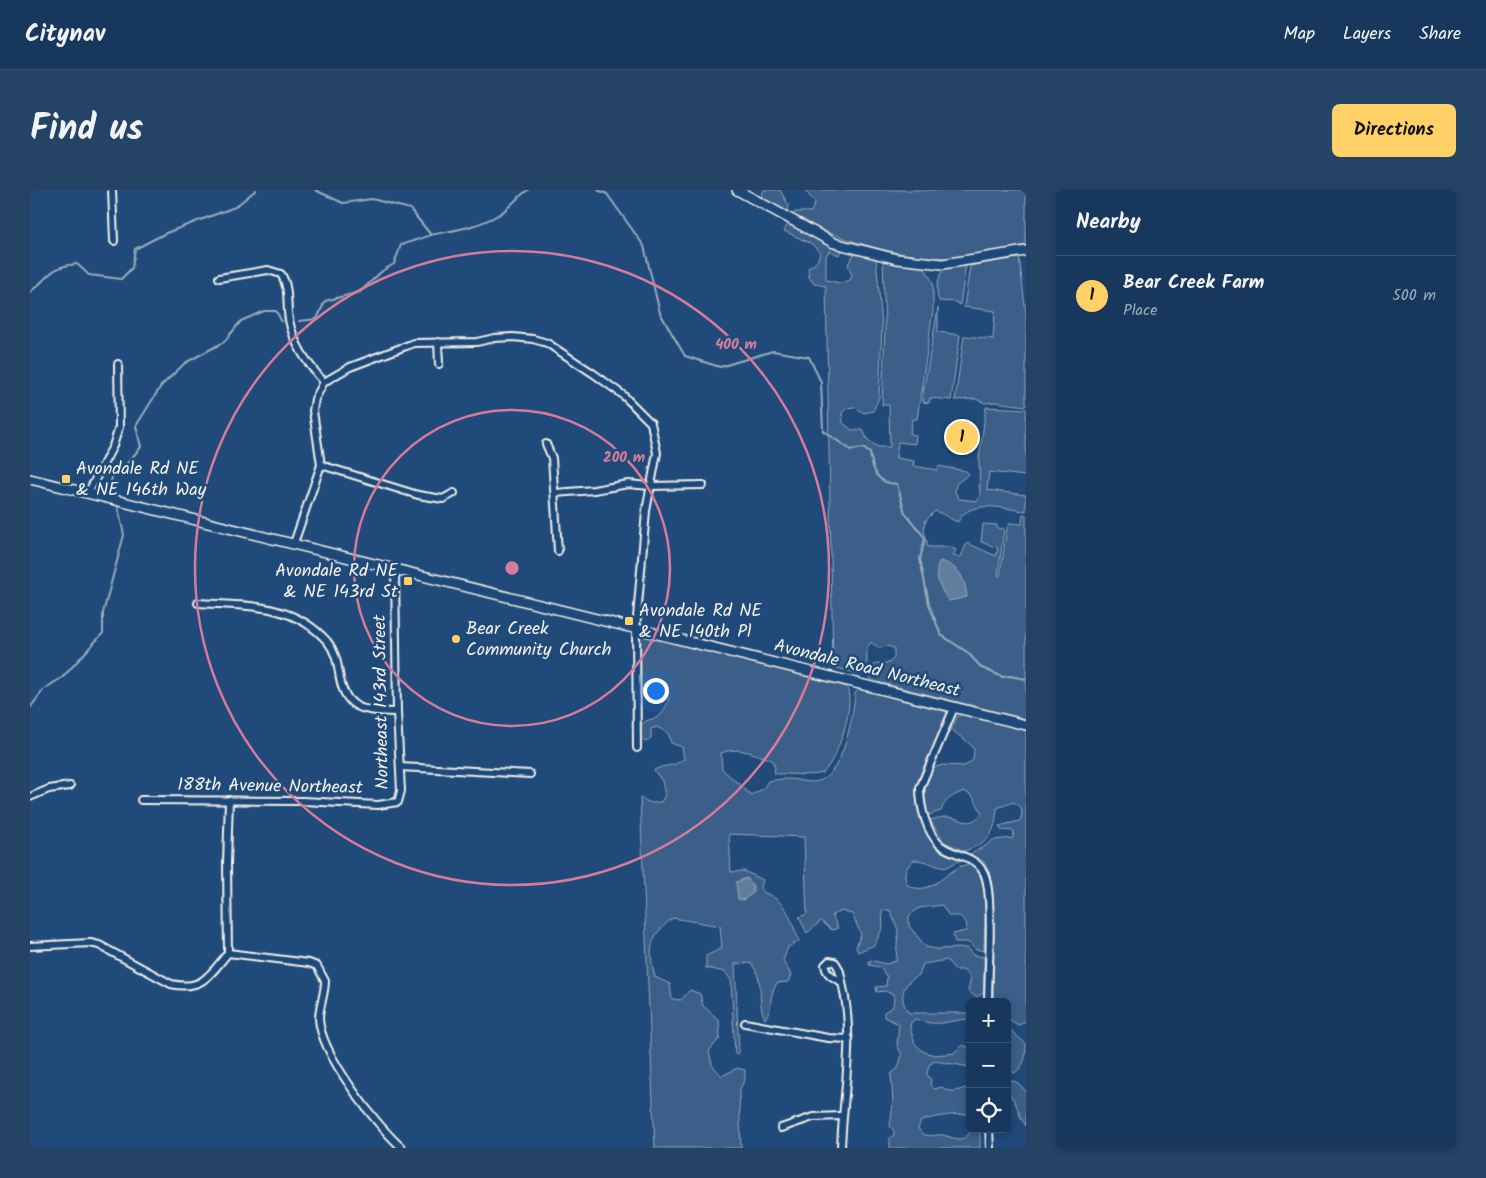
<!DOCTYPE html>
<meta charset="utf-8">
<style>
body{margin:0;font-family:Kalam,sans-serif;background:#244365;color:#f1f3f6}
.controls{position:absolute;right:15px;bottom:15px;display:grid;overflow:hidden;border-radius:8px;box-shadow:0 2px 8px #0003}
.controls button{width:45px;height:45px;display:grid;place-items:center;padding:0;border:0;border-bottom:1px solid #365272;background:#17385c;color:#f1f3f6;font:25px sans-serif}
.you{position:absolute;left:625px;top:500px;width:18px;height:18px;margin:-12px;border:4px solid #fff;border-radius:50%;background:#1a73e8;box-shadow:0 0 0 8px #1a73e833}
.badge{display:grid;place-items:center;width:32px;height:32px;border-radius:50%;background:#ffd166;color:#111;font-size:16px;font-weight:700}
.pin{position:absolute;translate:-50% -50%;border:2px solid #fff;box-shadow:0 1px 5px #0006}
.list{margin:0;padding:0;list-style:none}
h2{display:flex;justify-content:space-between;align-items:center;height:65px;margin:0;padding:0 20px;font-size:21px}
h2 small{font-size:16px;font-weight:400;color:#9eacbb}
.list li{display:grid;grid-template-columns:32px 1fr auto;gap:15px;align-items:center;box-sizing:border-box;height:80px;padding:0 20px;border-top:1px solid #365272}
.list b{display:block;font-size:19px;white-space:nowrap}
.list p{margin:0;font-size:16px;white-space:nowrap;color:#9eacbb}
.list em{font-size:16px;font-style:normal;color:#9eacbb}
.icon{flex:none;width:28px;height:28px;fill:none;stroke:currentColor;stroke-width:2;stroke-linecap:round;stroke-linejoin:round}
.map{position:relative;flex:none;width:996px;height:958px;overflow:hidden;border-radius:8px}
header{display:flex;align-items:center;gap:30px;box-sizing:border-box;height:70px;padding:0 25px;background:#17385c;border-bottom:1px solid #365272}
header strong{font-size:24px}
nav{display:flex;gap:28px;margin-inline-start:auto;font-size:18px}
.intro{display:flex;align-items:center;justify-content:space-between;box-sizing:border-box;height:120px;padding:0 30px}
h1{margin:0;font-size:35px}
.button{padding:12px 22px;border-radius:8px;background:#ffd166;color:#111;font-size:18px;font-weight:700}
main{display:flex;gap:30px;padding:0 30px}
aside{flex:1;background:#17385c;border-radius:8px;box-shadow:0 2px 8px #0003}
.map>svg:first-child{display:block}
.green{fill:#3a5f88;stroke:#97a8b8}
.water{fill:#627e9d;stroke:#9cacbb}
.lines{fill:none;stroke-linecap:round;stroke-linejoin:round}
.stream{stroke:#9cacbb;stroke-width:2}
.street-casing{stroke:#f4f1e8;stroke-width:10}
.secondary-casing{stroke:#f4f1e8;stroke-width:12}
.street{stroke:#1f4a7a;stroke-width:6}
.secondary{stroke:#1f4a7a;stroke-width:9}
.ring{fill:none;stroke:#d87a9a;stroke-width:2.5}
.poi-dot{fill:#ffd166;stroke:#1f4a7a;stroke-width:2}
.labels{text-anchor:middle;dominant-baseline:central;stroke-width:5;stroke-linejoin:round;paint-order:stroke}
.poi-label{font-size:18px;fill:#f4f1e8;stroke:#1f4a7a;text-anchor:start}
.street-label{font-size:18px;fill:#f4f1e8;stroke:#1f4a7a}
.centre{fill:#d87a9a;stroke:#1f4a7a;stroke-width:2.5}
.ring-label{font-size:15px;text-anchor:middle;font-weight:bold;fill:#d87a9a;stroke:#1f4a7a;stroke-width:5;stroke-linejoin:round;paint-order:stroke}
</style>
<header>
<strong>Citynav</strong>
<nav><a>Map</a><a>Layers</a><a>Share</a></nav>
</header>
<div class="intro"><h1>Find us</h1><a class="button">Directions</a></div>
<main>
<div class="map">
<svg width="996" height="958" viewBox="0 0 996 958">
<rect width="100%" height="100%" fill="#1f4a7a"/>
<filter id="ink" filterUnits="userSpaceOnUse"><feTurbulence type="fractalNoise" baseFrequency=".02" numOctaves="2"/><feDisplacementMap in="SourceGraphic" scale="10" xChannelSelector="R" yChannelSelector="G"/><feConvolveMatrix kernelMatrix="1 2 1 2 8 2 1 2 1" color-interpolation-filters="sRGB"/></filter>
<g filter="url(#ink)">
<g class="green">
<path d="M734,0h16l9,16 -2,6 -26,-15z"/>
<path d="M775,0h221v55c-26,5 -53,13 -79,13 -54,-1 -107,-19 -155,-41l3,-5h16l4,-9z"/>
<path d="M759,32l52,28 -2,5 -10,-4 -3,5v24l14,3 10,-3 2,-4 -4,-12 6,-10 22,4 6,68 -3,72 -6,13 -9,2 -9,-6 -8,1 -5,5 1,10 9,7h11l4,9 11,8h12l-1,-42h-7l3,-76 -2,-71 41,8 9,17v27l-16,109h-5l-2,15 6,1 -1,9 -17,-2 -2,16 18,3 -1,5 24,4 1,-4 28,5 3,3 -13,10 -1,8 4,7 18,2 3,-5 -1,-37 7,-52 40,2v67l-37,-4 -2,18 39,5v16c-22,-2 -57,-13 -68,11 -9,-3 -14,-8 -23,-11l-9,9 -2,10 4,17h22l6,3 -3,6 8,1 6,-14 29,13 2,-8 -17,-6 2,-18 14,1v3l7,1 -6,46 2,1 7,-48 3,-5 12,1 1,-10 3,1v204l-156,-39 -2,-7c6,-11 9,-10 21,-10l5,-5v-10l-7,-2 -8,2 -8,-6 -4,6v15l-7,11 -27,-7 -7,-381 -12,-2 -5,-7 -1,-9 9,-6 3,-9 -8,-9 -28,-13z"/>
<path d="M989,66l7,58v92l-31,-4 -10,1 -9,-4 -21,1 9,-64 29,3 2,-28 -31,-4 6,-41z"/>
<path d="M936,74l-6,41 -4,-3 -17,-1c-4,-9 -2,-26 7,-33 5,-4 14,-3 20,-4z"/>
<path d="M908,118v24l22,3 -9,65 -21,-2 -1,5 -6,-1v-9z"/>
<path d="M612,444l205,53c8,21 -9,70 -24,86 -15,4 -33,0 -49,1l1,-7 -4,-8c-19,-5 -31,-13 -50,-6l1,16 29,26 12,-6 5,-8c7,-1 13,-2 20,-2 10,0 21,5 31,2 25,-8 34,-66 36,-88l5,-4 87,23c-8,43 -46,64 -23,112 10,21 15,26 37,36l-16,8c-11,-2 -19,-8 -31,-8 -9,8 -11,13 -7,25 22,11 33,-7 49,-16 4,-3 10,-4 15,-6 20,16 13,63 13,88l-9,-2 -7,-7h-13l-2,-8 13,-3 1,-7 -7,-8h-11l-7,-11 -23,3 -10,8v10l17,21 10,2 31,-1 6,7 11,2v36l-8,4 -8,-6 3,-13 -8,-8h-8l-8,-10 -24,4 -4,11c-17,8 -21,23 -10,38h61v6c-22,1 -32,9 -54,0l-5,3 -1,6 5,16 9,8 11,3 19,-2 8,-8 8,3v19l-35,-6 -6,4 -2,9 4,6 -1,5 4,4 8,-2c9,8 18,2 28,0v27c-16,0 -34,2 -49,7l-3,7c7,12 14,6 25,7 5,1 11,4 16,4 7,0 10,-5 13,-10h8v19h-90v-10l4,-3v-4l-4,-5 3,-23 -2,-29 7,-6 4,-13 -5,-10 2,-21 -15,-7v-5l9,-5 1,-12 -9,-4 -8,1 -1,-5 10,-1 1,-9 -7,-10 -11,-2 1,-5 16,4 10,-3 2,-31 -8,-20h-8l1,17 -9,18 -16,7 -2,-5 5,-13 -9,-20 -10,-3 -10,4 6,13 -6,2 -11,-9 -14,12 -8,-16 8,-3 -3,-77 -75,-3 2,38 13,-1 19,9 -2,7 2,5c25,10 27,26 36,49l-11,6 -5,14 8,14 -3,7 -11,1c-10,15 -3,24 -12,36 -10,-21 2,-34 -14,-56l-16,1 4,89 -2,1h-2l-4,-74 -6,-8 -19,-4v-12l16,-8 -2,-22 -47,-8c-24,18 -25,30 -18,59l15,7 2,15 9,1 9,-10 10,4 3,12 16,14 1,18 -11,13 3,14 10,11 15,-8 8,2v9l-6,12 2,57h-86l-15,-350 11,5 10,-1 4,-7 -3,-14 -8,-11c11,-6 18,-2 30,-11l-2,-12 -11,-4 -3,-10 -11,-6 -6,2v9l-5,4 -6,-3v-13c12,-13 21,0 29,-28l-7,-6 -22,-2 -1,-53z"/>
<path d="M932,524l64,16v292l-8,3 -11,-7v-16h-14v-109l-4,-21 -6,-11 -13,-7 17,-9 6,-5 20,-2 1,-7 -13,-1 -2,-4 21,-5 2,-7 -1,-7 -7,-5 -17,6c-2,26 -7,33 -32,43l-21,-9 -14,-22c5,-1 11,-3 16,-3 16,0 23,13 36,-4l-9,-16 -9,-6c-12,5 -19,8 -23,20l-13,4c-6,-18 -3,-31 5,-47l9,-3 23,1 8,-6 1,-11c-6,-9 -15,-12 -23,-20l6,-12z"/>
<path d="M977,837l19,17c0,13 -1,20 -11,29l-8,-3z"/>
<path d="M977,888l11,5 8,8v35c-9,-11 -7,-24 -19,-34z"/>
</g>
<g class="water">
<path d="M910,371c19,5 25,17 27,36l-18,4c-8,-10 -17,-29 -9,-40z"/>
<path d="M717,688l6,8v7l-10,7 -5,-1 -2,-17z"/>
</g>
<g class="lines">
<g class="stream">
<path d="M285,0l28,13 29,-4 38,10 21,26c23,-5 47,-8 67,-20 11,-6 19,-18 30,-25"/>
<path d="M568,0l9,4 37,52 16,67 25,43 35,11 53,-16 36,6 12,25 2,49 28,19 12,-2 7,5c3,18 7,31 27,31l8,29 20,25 -5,21 9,45 12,31 26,17 15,16 21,9 7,-1 16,3"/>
<path d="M0,102c21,-15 17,-25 47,-28l12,11 32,4 11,-11 3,-19 31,-16 69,-26 21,-17"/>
<path d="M269,131l18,-2 8,-18 35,-9 22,-21 12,-7 7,-19 30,-10"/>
<path d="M86,300l-5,-9 3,-10 10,-4 17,-20 -5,-21 25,-40 24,-23 39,-21 17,-21 23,-10h12l6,11"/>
<path d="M0,518l14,-19 19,-12 40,-44v-20l21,-78 -6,-27"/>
</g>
<g class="street-casing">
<g id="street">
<path d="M82,0l2,51"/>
<path d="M189,88l49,-8 13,4c9,14 5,30 8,46 5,25 18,43 35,62l-9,17 -2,12 8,54 -27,78"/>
<path d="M408,152l1,22"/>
<path d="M294,192l26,-15 64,-24 63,-1 17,-4 19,-1 20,2 14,4 47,31 29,21 28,28 6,30 -11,58 -10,118 1,119"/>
<path d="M516,254l6,14 6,93"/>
<path d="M291,275l97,30 25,4 11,-6"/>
<path d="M58,303l25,-47 6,-19 -1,-63"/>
<path d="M525,303l39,-3 34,-6 22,2 53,-1"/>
<path d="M168,413c47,3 94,-1 129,38 8,10 10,20 12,32 5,38 25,38 58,39"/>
<path d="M924,518l-34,80c0,18 6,44 20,57 14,11 35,10 44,28 10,21 4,101 4,129"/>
<path d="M370,577l130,7"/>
<path d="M0,607l19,-8 21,-3"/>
<path d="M111,610l162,1 75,4 20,-3 3,-11 -4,-79 -2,-142"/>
<path d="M0,756l60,-3 9,2 72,39c31,7 39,-9 57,-31"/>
<path d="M198,763l81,10 8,3 8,15c0,13 -6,26 -6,38 2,36 57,105 83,129"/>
<path d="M198,763l-1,-90 2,-63"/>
<path d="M715,833l83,15 21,1"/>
<path d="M751,938l32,-11 29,-1"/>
<path d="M959,939l1,19"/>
<path d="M811,958c2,-54 14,-107 2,-161 -2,-10 -2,-17 -8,-25l-6,-1 -4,4c1,10 9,13 17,17"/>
</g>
</g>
<g class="secondary-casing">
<g id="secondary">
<path d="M707,0l97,53 63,16 46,5 83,-13"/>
<path d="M0,289l996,246"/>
</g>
</g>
<use href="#street" class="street"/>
<use href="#secondary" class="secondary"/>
</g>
</g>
<g class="ring">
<circle cx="482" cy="378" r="158"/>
<circle cx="482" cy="378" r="317"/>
</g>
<g class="poi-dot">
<rect x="31" y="284" width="10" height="10" rx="2.5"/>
<rect x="373" y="386" width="10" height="10" rx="2.5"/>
<rect x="594" y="426" width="10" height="10" rx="2.5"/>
<circle cx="426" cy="449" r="5"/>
</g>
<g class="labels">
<g class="poi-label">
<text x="46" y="279">Avondale Rd NE<tspan x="46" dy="21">&amp; NE 146th Way</tspan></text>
<text x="368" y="381" text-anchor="end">Avondale Rd NE<tspan x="368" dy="21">&amp; NE 143rd St</tspan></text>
<text x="609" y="421">Avondale Rd NE<tspan x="609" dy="21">&amp; NE 140th Pl</tspan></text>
<text x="436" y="439">Bear Creek<tspan x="436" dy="21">Community Church</tspan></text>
</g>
<g class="street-label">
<text transform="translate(837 479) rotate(14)">Avondale Road Northeast</text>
<text transform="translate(352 512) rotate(-91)">Northeast 143rd Street</text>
<text transform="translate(240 597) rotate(1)">188th Avenue Northeast</text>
</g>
</g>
<circle cx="482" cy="378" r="8" class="centre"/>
<g class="ring-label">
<text x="706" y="159">400 m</text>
<text x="594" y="272">200 m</text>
</g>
</svg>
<div class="controls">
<button>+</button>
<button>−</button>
<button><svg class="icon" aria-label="locate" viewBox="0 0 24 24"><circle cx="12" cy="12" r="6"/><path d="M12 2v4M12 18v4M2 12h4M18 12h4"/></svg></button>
</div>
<div class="you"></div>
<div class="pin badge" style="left:932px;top:247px">1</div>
</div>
<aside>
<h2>Nearby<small></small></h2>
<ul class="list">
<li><span class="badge">1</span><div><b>Bear Creek Farm</b><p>Place</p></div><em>500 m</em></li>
</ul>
</aside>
</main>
